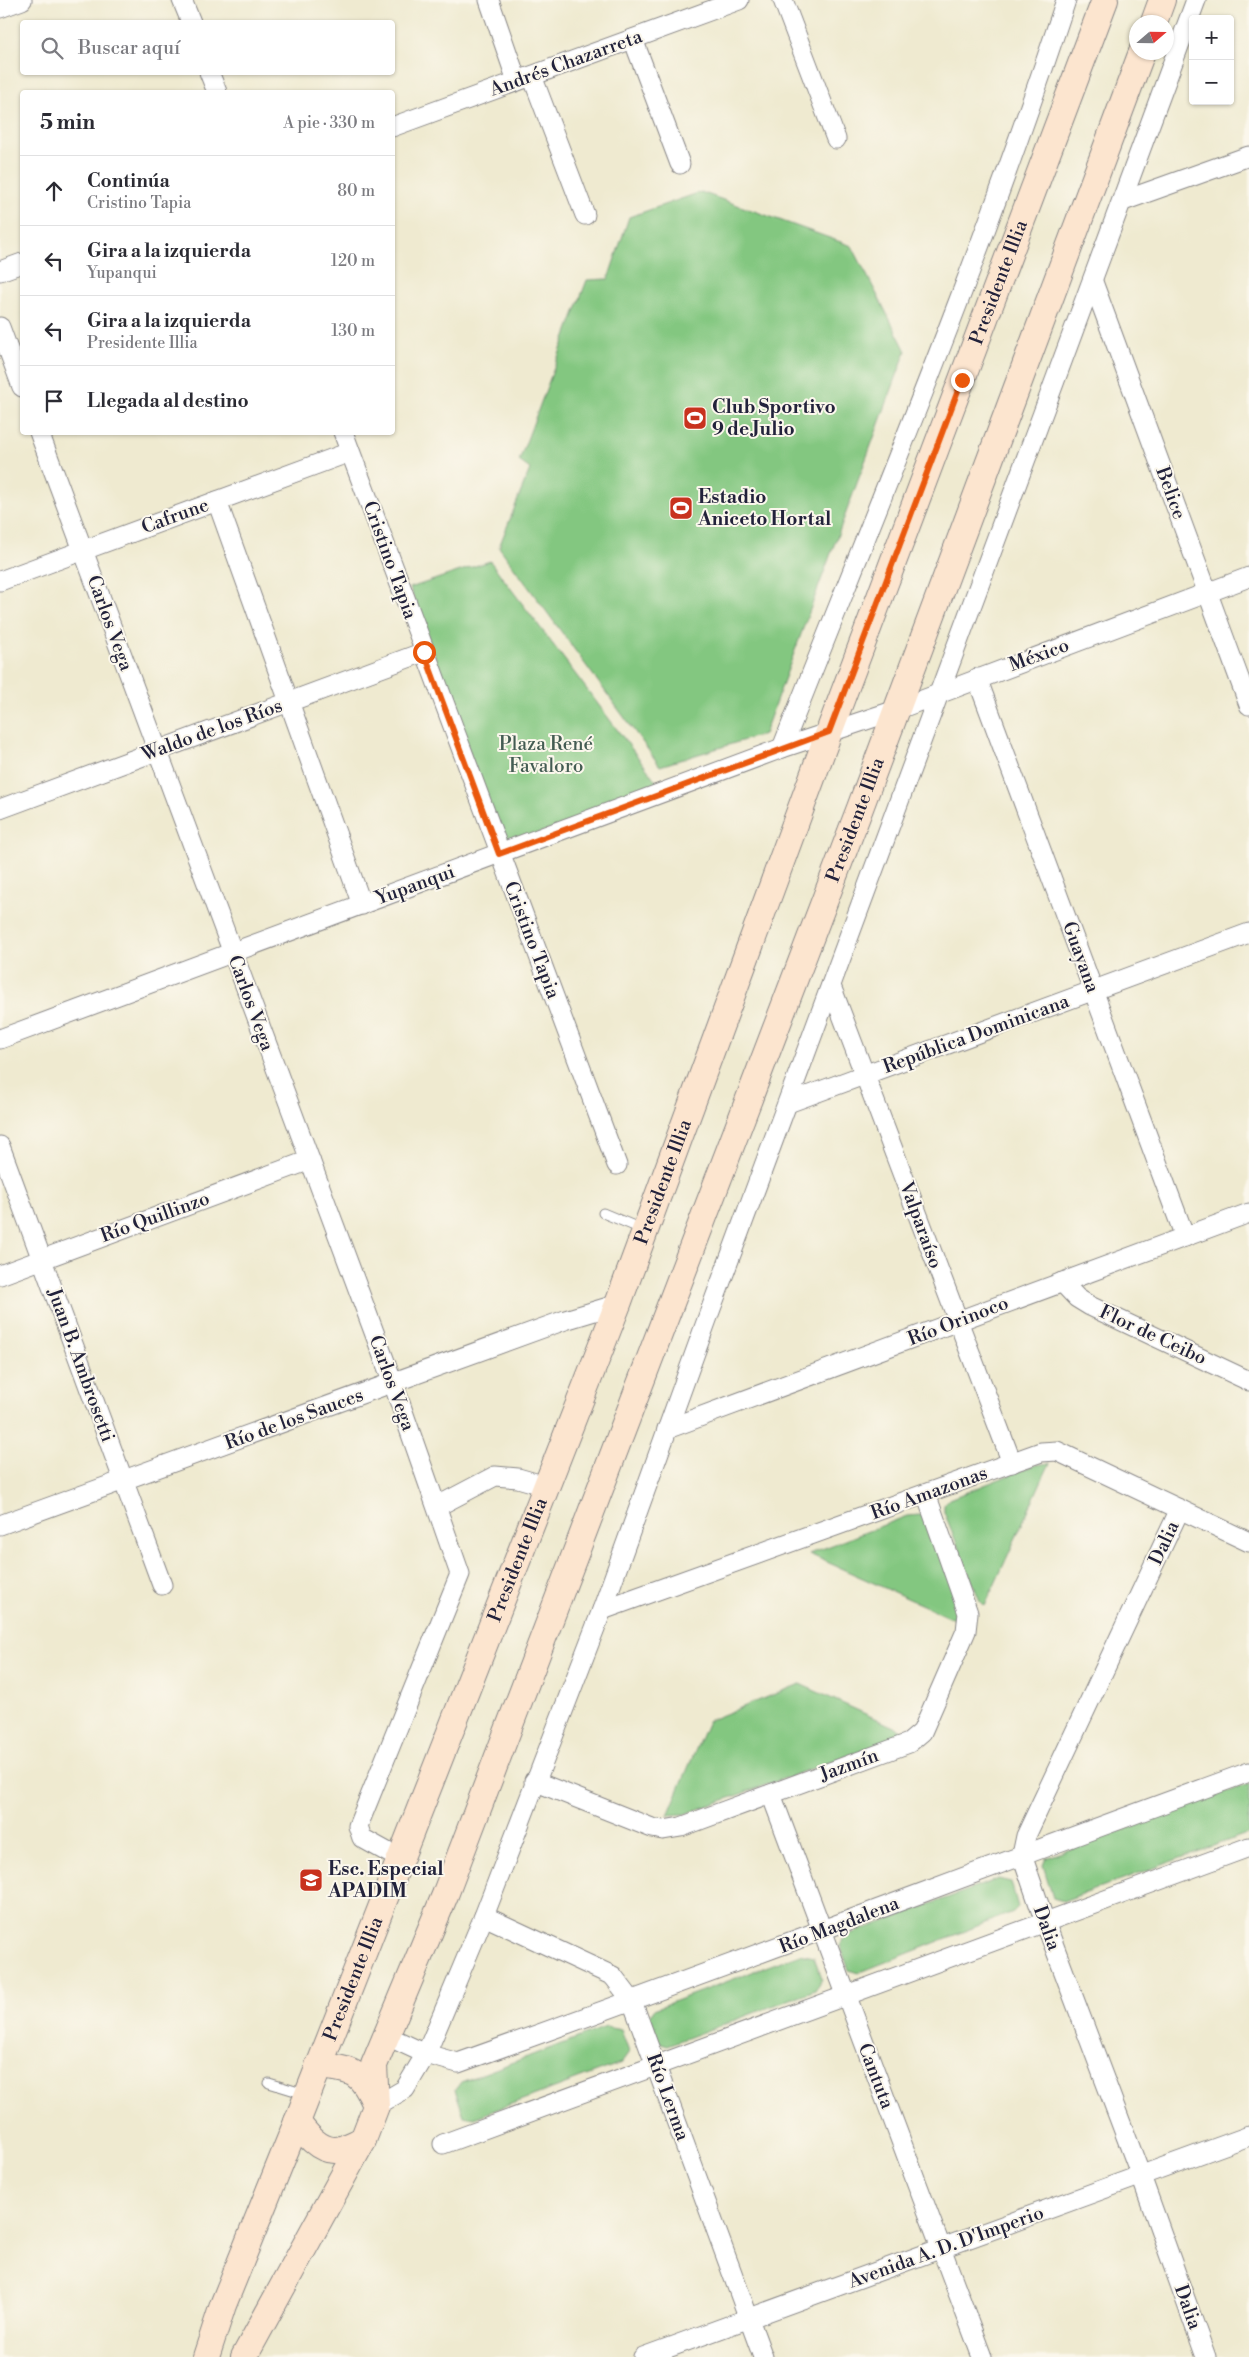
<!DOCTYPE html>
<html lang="es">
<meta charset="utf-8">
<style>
body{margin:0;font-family:"Libre Bodoni",serif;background:#f7f7f7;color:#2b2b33}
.controls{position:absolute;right:15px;top:15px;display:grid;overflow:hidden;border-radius:5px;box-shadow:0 1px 4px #0004}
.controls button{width:45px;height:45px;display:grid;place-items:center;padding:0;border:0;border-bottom:1px solid #e1e1e2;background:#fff;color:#2b2b33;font:25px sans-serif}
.compass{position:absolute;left:1129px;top:15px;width:45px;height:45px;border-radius:50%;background:#fff;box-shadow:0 1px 4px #0004;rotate:70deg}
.stop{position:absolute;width:15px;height:15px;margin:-11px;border:4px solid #ea580c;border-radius:50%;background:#fff}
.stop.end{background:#ea580c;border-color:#fff;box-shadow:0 1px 5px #0008}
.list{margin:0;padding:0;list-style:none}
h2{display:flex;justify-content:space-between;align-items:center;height:65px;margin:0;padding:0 20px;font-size:21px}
h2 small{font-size:16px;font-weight:400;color:#7c7c81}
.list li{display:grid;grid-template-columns:32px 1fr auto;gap:15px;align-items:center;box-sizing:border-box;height:70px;padding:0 20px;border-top:1px solid #e1e1e2}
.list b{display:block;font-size:19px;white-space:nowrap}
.list p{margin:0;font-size:16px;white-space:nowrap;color:#7c7c81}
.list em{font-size:16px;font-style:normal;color:#7c7c81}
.icon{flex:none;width:28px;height:28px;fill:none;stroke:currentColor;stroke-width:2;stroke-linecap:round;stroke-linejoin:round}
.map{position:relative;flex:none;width:1249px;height:2357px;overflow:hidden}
.search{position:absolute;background:#fff;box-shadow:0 1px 4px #0004;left:20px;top:20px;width:375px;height:55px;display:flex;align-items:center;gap:12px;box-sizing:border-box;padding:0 18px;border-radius:5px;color:#7c7c81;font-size:19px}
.panel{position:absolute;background:#fff;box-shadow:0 1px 4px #0004;left:20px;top:90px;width:375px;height:345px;border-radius:5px}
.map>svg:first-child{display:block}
.green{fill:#83c780;stroke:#52745e}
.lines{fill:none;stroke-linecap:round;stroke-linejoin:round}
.service-casing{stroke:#888686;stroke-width:11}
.minor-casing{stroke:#888686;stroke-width:21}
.secondary-casing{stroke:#888686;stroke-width:28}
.service{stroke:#fff;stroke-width:9}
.minor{stroke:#fff;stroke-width:19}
.secondary{stroke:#fce5cf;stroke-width:26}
.route{stroke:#ea580c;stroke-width:6}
.labels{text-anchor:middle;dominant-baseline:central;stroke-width:4;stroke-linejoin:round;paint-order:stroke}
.street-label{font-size:19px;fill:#22223b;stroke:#fbf7ec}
.poi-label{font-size:19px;font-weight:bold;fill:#22223b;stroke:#fbf7ec;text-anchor:start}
.park-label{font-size:19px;fill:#445c53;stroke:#fbf7ec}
</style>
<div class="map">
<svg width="1249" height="2357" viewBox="0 0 1249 2357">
<rect width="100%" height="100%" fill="#fbf7ec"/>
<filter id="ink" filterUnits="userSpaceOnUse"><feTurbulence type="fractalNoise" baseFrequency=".02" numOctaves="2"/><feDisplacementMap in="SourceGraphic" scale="10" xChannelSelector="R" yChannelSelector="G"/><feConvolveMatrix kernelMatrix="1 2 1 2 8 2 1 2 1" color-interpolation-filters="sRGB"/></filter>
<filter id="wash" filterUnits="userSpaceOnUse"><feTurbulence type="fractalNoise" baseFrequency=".0096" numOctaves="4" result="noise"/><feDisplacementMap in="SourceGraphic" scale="20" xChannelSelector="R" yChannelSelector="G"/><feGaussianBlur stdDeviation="1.12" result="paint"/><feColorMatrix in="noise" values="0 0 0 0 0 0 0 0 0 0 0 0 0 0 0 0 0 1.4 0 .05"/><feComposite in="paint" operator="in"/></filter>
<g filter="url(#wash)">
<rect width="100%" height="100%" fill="#efead0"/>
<g class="green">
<path d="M701,192l151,54 54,105 -142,383 -104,32 -161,-219 31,-78 -11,-8 68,-181 21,-1 21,-62z"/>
<path d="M490,561l166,220 4,9 -157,56 -93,-258z"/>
<path d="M1050,1463l-9,19 -56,124 -5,-5 -36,-89v-7l5,-6 86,-34z"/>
<path d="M920,1515l7,5 33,85 -4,15 -147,-66 98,-38z"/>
<path d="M800,1684l105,48 -19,10 -201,72 -17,1 40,-94z"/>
<path d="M1249,1784v49l-186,68 -10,-3 -10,-33 3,-7z"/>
<path d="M998,1879l13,3 7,25 -5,5 -155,61 -9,-3 -9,-25 5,-9z"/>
<path d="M800,1954l14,3 8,22 -7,11 -147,55 -10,-3 -9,-25 5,-8z"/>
<path d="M606,2027l15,3 8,22 -8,11 -147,55 -10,-2 -9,-26 6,-8z"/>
</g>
</g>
<g filter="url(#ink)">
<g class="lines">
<g class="service-casing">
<g id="service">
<path d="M603,1213l41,17"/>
<path d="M269,2083l36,11"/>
</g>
</g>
<g class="minor-casing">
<g id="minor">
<path d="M182,0l9,22"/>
<path d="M489,0l28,81"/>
<path d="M783,0l53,139"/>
<path d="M0,8l22,-8"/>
<path d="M633,39l47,125"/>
<path d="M209,72l8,20"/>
<path d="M532,76l53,139"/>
<path d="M392,127l347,-127"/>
<path d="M1123,201l126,-45"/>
<path d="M0,271l22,-8"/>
<path d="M1093,282l156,423"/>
<path d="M0,327l22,60"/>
<path d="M39,432l354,951 67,191 -102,252 4,12 38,21"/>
<path d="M343,432l274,733"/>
<path d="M217,501l145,404"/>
<path d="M0,581l350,-129"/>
<path d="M977,678l208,559"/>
<path d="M782,748c98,-248 201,-494 284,-748"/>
<path d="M0,809l424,-157"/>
<path d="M831,986l181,477"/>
<path d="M0,1039l782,-291 114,-38 353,-133"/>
<path d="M788,1103l461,-170"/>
<path d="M0,1146l162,439"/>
<path d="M0,1275l310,-115"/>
<path d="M1062,1282l15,16 13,8 159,75"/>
<path d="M667,1429l582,-216"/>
<path d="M438,1506l57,-30 23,2 28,8"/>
<path d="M1180,1509l-154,327 -4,19 23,67 96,254 65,181"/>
<path d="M0,1525l565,-205 53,-16"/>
<path d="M602,1610l439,-158 16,-1 192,91"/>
<path d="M534,1781l118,47 11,2 18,-3 228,-84 13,-11 44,-101 2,-18 -42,-119"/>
<path d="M771,1794l211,563"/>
<path d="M484,1916l129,60 19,25 131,356"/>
<path d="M385,2035l41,19 32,9c265,-94 527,-195 791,-291"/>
<path d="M376,2106l29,-17 21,-35 58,-138 118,-306 107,-296 487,-1314"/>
<path d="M443,2144l806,-297"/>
<path d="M643,2357l606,-221"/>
</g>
</g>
<g class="secondary-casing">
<g id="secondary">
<path d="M1154,22l8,-22"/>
<path d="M318,2066c34,3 43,5 57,37"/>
<path d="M297,2122c9,12 22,29 39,28 9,-1 19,-7 27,-10"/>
<path id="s1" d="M206,2357l17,-52 74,-183 321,-818 211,-572 276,-732"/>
<path id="s2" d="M244,2357l119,-217 13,-34 -2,-41 71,-170 415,-1087 282,-756"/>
</g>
</g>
<use href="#service" class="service"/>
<use href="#minor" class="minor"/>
<use href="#secondary" class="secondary"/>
</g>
</g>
<g class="lines" filter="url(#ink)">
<path class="route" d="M424,652l75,202 330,-122 133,-352"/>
</g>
<defs>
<g id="stadium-square" transform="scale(1.25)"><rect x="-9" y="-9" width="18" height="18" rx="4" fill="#c8321e" stroke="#fbf7ec"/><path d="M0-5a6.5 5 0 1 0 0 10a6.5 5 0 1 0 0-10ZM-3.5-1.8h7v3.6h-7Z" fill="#fff"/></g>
<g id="school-square" transform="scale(1.25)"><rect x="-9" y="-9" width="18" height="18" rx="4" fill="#c8321e" stroke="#fbf7ec"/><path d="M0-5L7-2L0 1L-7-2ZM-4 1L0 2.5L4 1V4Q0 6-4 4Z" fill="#fff"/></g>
</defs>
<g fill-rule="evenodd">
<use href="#stadium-square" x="695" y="418"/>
<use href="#stadium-square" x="681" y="508"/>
<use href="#school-square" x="311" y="1880"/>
</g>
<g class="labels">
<g class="street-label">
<text transform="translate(566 63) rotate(-20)">Andrés Chazarreta</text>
<text stroke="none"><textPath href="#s1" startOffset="2221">Presidente Illia</textPath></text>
<text transform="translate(1171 493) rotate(70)">Belice</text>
<text transform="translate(175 516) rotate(-20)">Cafrune</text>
<text transform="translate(390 560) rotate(70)">Cristino Tapia</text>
<text transform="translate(110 623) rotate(70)">Carlos Vega</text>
<text transform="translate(1039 655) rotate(-20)">México</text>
<text transform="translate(212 730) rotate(-20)">Waldo de los Ríos</text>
<text stroke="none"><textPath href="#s2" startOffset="1660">Presidente Illia</textPath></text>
<text transform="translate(415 885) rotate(-20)">Yupanqui</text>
<text transform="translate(532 940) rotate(69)">Cristino Tapia</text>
<text transform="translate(1081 957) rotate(70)">Guayana</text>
<text transform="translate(251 1003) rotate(70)">Carlos Vega</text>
<text transform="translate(976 1034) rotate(-20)">República Dominicana</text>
<text stroke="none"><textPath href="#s1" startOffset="1261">Presidente Illia</textPath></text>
<text transform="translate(155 1217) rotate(-20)">Río Quillinzo</text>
<text transform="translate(921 1225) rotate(70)">Valparaíso</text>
<text transform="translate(958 1321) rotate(-21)">Río Orinoco</text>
<text transform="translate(1153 1335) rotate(25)">Flor de Ceibo</text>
<text transform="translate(81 1365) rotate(70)">Juan B. Ambrosetti</text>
<text transform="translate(392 1383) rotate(70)">Carlos Vega</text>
<text transform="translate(294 1419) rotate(-20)">Río de los Sauces</text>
<text transform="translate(929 1493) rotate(-20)">Río Amazonas</text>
<text transform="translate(1164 1543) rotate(-65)">Dalia</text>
<text stroke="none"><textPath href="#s1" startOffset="856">Presidente Illia</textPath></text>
<text transform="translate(849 1765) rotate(-20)">Jazmín</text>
<text transform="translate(839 1925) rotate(-21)">Río Magdalena</text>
<text transform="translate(1047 1928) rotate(70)">Dalia</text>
<text stroke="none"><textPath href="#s1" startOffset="406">Presidente Illia</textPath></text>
<text transform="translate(876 2076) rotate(69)">Cantuta</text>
<text transform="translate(668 2097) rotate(70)">Río Lerma</text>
<text transform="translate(946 2247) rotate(-20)">Avenida A. D. D'Imperio</text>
<text transform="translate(1188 2307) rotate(70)">Dalia</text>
</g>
<g class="poi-label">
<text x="712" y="407">Club Sportivo<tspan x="712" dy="22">9 de Julio</tspan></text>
<text x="698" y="497">Estadio<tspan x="698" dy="22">Aniceto Hortal</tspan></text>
<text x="328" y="1869">Esc. Especial<tspan x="328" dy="22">APADIM</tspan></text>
</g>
<g class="park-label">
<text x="546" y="744">Plaza René<tspan x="546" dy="22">Favaloro</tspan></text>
</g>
</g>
</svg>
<div class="controls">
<button>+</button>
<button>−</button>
</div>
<svg class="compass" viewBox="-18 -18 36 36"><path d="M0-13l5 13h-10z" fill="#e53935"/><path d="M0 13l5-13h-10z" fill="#7c7c81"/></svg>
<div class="stop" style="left:424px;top:652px"></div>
<div class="stop end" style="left:962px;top:380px"></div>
<div class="search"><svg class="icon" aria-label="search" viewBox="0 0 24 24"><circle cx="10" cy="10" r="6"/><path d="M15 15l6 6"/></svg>Buscar aquí</div>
<section class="panel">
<h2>5 min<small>A pie · 330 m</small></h2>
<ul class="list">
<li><svg class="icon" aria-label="ahead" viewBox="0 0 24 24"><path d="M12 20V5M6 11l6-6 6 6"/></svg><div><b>Continúa</b><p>Cristino Tapia</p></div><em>80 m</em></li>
<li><svg class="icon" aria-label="left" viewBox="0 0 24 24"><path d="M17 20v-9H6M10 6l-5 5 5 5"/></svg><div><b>Gira a la izquierda</b><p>Yupanqui</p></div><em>120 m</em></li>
<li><svg class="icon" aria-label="left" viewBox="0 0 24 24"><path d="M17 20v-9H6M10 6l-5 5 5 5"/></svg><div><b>Gira a la izquierda</b><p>Presidente Illia</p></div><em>130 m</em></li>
<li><svg class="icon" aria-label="arrive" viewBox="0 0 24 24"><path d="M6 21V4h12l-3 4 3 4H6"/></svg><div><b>Llegada al destino</b></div></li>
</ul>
</section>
</div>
